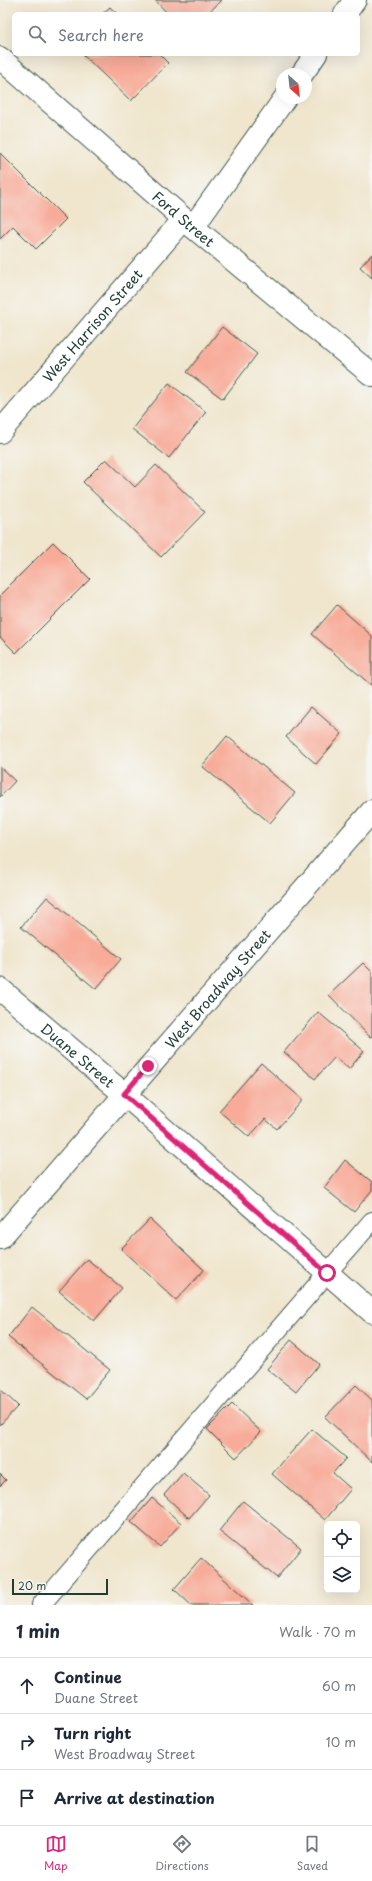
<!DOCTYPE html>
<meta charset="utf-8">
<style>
body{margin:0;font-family:"Playpen Sans",sans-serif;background:#f2f2f3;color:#1f2937}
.controls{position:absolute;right:12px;bottom:12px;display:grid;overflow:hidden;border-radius:6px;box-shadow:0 4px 16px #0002}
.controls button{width:36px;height:36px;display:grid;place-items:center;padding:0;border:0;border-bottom:1px solid #e0e1e3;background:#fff;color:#1f2937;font:20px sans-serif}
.compass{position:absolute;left:276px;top:68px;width:36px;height:36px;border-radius:50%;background:#fff;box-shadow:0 4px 16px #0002;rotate:153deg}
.scale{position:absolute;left:12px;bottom:10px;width:96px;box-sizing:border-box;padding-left:4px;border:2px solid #1f3d34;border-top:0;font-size:11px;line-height:14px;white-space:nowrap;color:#1f3d34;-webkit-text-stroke:3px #f6f6f2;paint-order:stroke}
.stop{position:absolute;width:12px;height:12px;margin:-9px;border:3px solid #db2777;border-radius:50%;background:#fff}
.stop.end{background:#db2777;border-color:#fff;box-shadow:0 1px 4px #0008}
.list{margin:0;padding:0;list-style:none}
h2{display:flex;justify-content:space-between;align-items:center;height:52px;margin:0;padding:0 16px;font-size:17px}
h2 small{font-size:13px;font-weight:400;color:#747a83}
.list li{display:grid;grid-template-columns:26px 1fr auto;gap:12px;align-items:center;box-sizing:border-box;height:56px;padding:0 16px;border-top:1px solid #e0e1e3}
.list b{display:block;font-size:15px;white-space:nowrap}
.list p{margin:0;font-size:13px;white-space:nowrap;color:#747a83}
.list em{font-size:13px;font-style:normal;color:#747a83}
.icon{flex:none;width:22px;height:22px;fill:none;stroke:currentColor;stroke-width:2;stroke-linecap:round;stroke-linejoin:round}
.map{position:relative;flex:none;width:372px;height:1605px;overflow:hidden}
.search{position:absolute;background:#fff;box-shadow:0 4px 16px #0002;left:12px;right:12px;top:12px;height:44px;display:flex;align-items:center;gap:10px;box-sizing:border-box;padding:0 14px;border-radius:6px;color:#747a83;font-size:15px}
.sheet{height:220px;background:#fff}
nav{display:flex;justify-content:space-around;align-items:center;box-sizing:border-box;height:56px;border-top:1px solid #e0e1e3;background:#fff;font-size:11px;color:#747a83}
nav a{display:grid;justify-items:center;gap:2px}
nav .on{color:#db2777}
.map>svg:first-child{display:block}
.building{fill:#f8ab99}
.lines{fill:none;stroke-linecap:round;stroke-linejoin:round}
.service-casing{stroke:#3e564b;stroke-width:20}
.minor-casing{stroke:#3e564b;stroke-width:24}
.tertiary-casing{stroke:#3e564b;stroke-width:24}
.service{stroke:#fff;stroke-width:18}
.minor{stroke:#fff;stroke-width:22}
.tertiary{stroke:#fff;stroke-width:22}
.route{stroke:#db2777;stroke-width:5}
.labels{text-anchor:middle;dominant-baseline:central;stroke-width:3.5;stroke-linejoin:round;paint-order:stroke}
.street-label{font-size:14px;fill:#1f3d34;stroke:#f6f6f2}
</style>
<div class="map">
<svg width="372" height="1605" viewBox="0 0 372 1605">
<rect width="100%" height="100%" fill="#f6f6f2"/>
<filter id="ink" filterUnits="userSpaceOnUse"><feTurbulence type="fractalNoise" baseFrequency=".025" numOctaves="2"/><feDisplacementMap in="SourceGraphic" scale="8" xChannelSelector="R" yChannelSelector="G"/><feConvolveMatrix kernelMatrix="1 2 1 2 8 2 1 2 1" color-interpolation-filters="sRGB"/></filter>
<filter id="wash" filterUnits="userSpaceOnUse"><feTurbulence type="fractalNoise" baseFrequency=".012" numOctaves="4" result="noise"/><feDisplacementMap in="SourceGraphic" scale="16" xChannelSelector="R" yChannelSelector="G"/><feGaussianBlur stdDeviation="0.9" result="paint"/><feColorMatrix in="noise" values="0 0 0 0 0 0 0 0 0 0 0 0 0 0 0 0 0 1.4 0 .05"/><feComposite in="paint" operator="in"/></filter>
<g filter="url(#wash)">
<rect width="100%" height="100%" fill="#f0e6ce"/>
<g id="blocks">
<g class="building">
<path d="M155,0h67l-15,14h-39z"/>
<path d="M110,7l7,7h-15z"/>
<path d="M82,54h77l9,9 -37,38z"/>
<path d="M0,153l66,66 -30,30 -23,-23 -13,13z"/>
<path d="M372,254v24l-12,-11z"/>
<path d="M222,327l35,27 -34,45 -36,-27z"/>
<path d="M169,383l37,29 -37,46 -37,-29z"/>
<path d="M106,459l29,28 21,-22 49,47 -44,45 -78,-75z"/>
<path d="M53,542l37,37 -74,74 -16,-16v-42z"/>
<path d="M337,605l35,31v50l-60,-52z"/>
<path d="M311,707l31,27 -26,30 -30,-27z"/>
<path d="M227,736l68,57 -25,30 -68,-57z"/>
<path d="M0,767l15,14 -15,16z"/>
<path d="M47,897l74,62 -25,30 -75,-62z"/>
<path d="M363,963l9,9v64l-2,1 -41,-42z"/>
<path d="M318,1012l46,39 -15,18 -14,-12 -20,22 -31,-27z"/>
<path d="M261,1063l42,37 -26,29 -12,-10 -16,18 -30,-26z"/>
<path d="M345,1160l27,22v8l-18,22 -30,-24z"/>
<path d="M150,1219l54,51 -28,30 -55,-51z"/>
<path d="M87,1259l35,29 -28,33 -35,-30z"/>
<path d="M32,1307l78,63 -24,29 -78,-62z"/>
<path d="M291,1340l28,24 -23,28 -29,-23z"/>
<path d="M356,1385l16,15v62l-47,-45z"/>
<path d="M0,1389l18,17 -18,19z"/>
<path d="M232,1404l29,28 -25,26 -29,-29z"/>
<path d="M312,1429l34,29 -13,15 18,16 -26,31 -53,-46z"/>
<path d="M183,1473l26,22 -20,23 -25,-23z"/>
<path d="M0,1474l6,6 -6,6z"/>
<path d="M152,1498l29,25 -21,24 -29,-25z"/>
<path d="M243,1501l58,47 -24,30 -58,-47z"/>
<path d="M201,1558l52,47h-62l-17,-16z"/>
</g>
</g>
</g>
<g filter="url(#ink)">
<use href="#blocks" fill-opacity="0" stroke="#3e564b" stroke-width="1"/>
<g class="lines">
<g class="service-casing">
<path id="service" d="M41,1605l331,-384"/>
</g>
<g class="minor-casing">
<g id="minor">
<path d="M345,14l10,-14"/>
<path id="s1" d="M0,58l193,169 179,148"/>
<path d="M302,74l14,-20"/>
<path d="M193,227l92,-129"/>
<path id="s2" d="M0,432l184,-213"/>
<path id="s3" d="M0,989l124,105 248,218"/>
</g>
</g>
<g class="tertiary-casing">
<g id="tertiary">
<path id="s4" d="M0,1238l372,-427"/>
</g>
</g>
<use href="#service" class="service"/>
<use href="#minor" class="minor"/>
<use href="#tertiary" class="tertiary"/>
</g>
</g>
<g class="lines" filter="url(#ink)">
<path class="route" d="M148,1066l-24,28 203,179"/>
</g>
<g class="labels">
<g class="street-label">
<text stroke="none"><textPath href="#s1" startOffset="244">Ford Street</textPath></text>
<text stroke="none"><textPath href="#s2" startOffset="141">West Harrison Street</textPath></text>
<text stroke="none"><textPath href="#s4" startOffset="331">West Broadway Street</textPath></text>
<text stroke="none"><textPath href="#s3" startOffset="102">Duane Street</textPath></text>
</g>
</g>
</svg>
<div class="controls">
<button><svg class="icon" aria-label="locate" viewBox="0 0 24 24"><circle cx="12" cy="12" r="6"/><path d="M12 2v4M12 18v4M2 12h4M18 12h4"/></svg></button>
<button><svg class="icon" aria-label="layers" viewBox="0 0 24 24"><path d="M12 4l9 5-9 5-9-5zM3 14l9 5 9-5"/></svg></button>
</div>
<svg class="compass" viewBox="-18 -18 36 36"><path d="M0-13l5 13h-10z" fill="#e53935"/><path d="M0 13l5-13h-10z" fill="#747a83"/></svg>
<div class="scale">20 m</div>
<div class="stop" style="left:327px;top:1273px"></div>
<div class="stop end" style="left:148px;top:1066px"></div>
<div class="search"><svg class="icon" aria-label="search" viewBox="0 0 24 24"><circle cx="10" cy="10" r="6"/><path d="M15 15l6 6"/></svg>Search here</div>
</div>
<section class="sheet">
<h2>1 min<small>Walk · 70 m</small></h2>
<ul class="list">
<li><svg class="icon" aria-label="ahead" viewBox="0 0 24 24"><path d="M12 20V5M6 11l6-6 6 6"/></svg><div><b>Continue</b><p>Duane Street</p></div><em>60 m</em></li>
<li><svg class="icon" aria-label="right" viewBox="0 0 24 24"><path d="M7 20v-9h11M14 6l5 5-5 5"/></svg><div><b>Turn right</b><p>West Broadway Street</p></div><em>10 m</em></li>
<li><svg class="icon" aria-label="arrive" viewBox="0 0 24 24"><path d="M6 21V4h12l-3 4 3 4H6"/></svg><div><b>Arrive at destination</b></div></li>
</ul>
</section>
<nav>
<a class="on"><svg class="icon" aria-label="map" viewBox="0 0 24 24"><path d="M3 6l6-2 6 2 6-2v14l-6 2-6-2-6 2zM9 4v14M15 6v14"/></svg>Map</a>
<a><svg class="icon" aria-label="directions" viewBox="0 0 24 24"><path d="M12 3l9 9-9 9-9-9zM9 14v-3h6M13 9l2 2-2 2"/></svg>Directions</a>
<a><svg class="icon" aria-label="saved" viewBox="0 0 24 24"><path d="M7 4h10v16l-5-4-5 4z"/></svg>Saved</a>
</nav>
